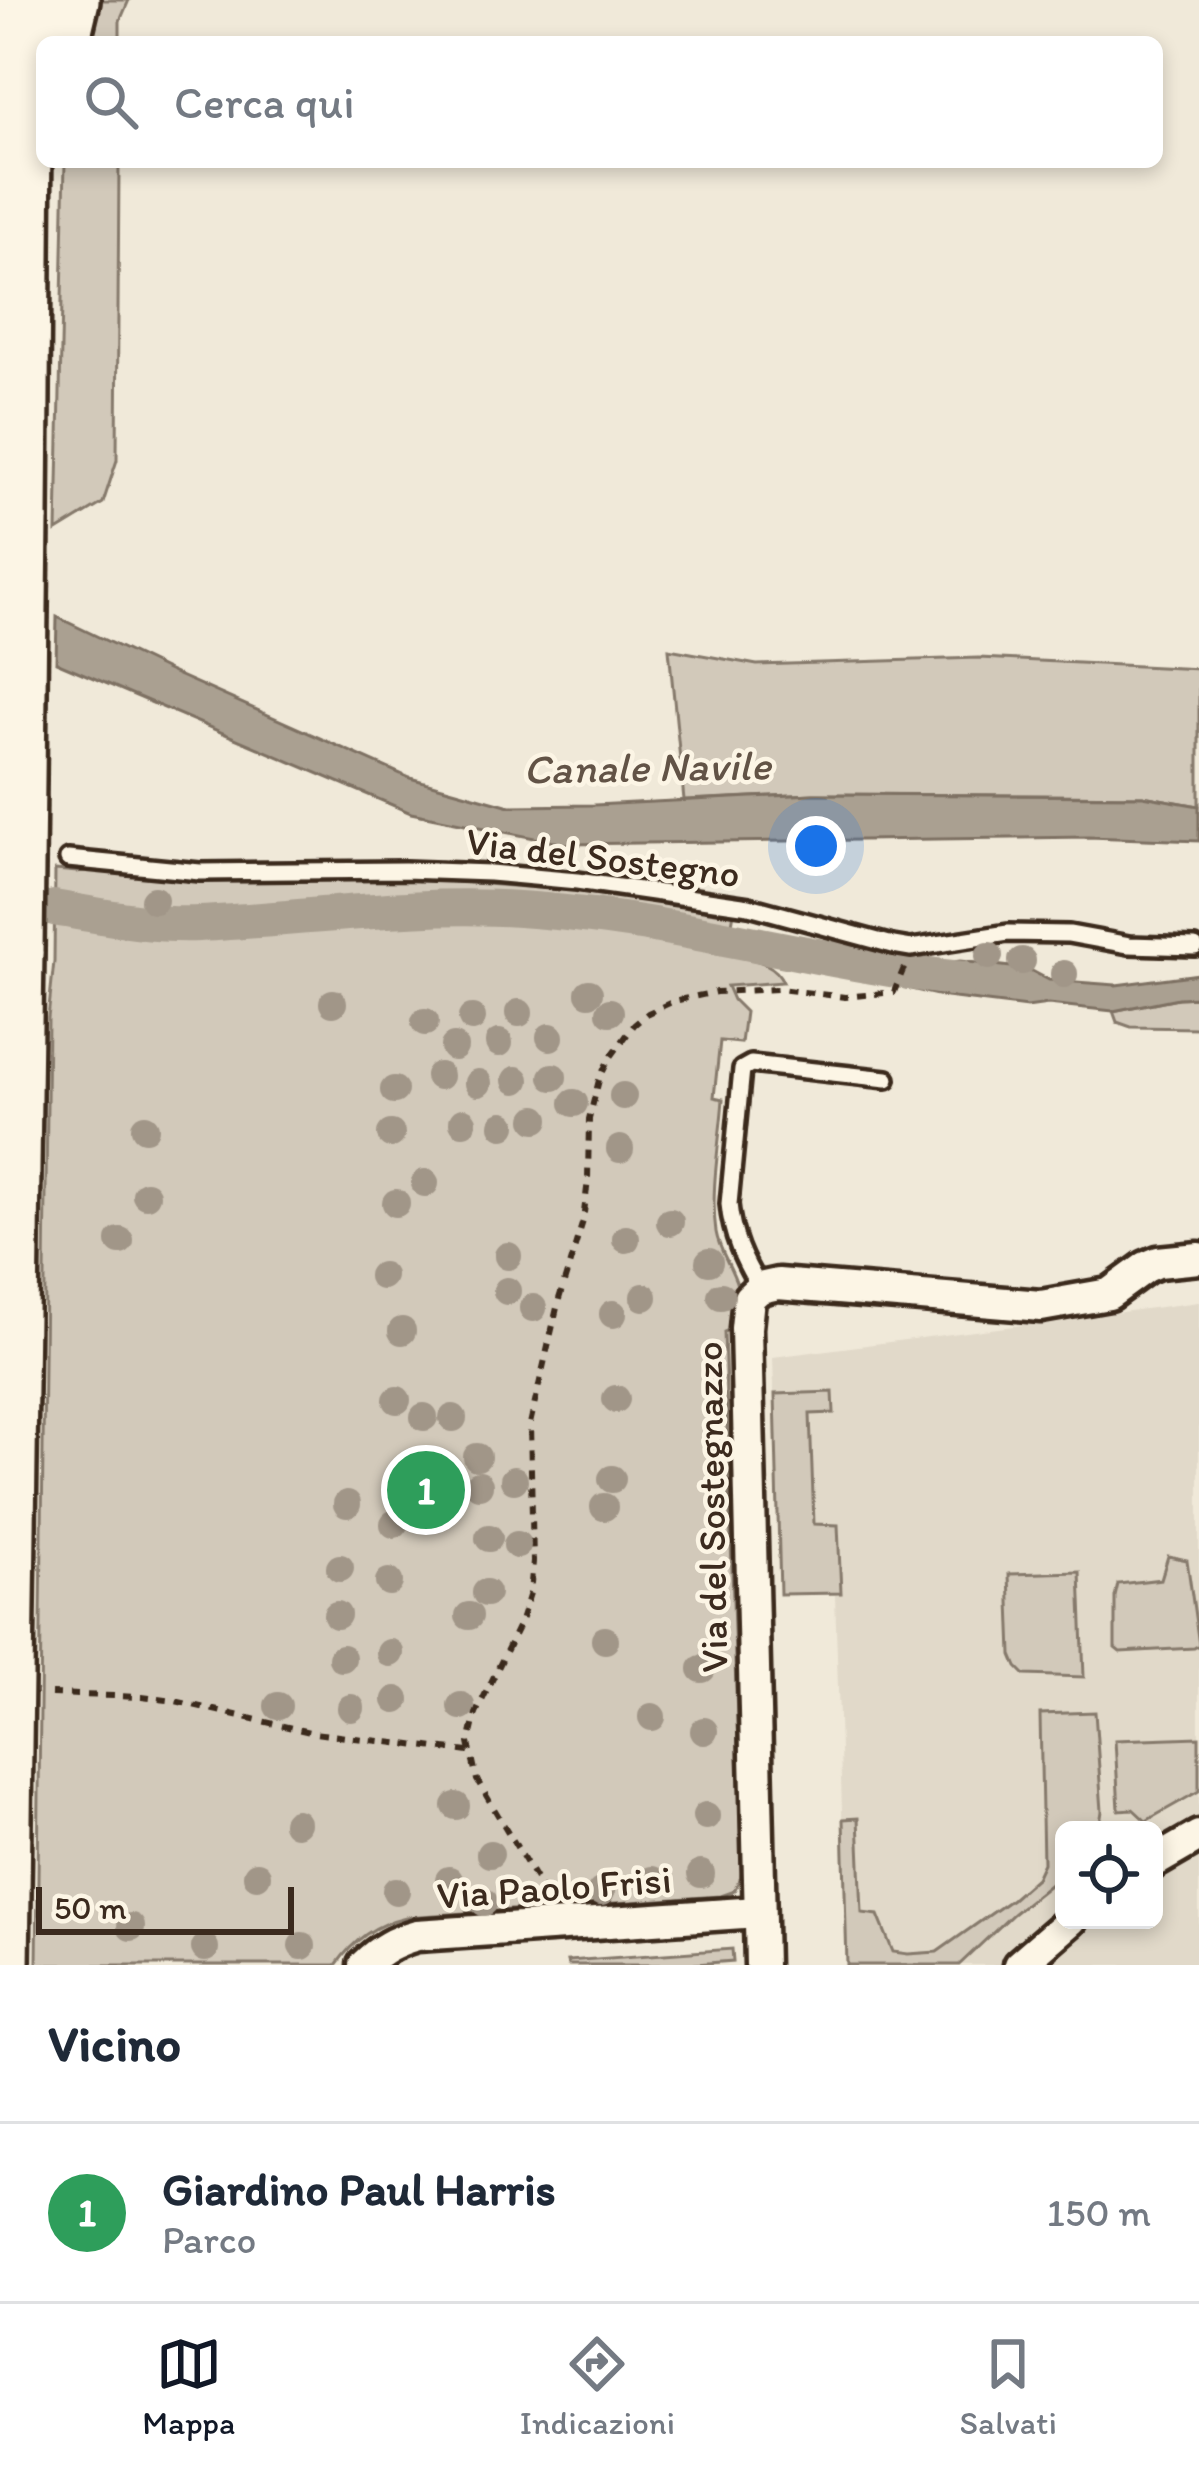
<!DOCTYPE html>
<html lang="it">
<style>
body{margin:0;font-family:Itim,sans-serif;background:#f2f2f3;color:#1f2937}
.controls{position:absolute;right:36px;bottom:36px;display:grid;overflow:hidden;border-radius:18px;box-shadow:0 6px 18px #0003}
.controls button{width:108px;height:108px;display:grid;place-items:center;padding:0;border:0;border-bottom:3px solid #e0e1e3;background:#fff;color:#1f2937;font:60px sans-serif}
.scale{position:absolute;left:36px;bottom:30px;width:258px;box-sizing:border-box;padding-left:12px;border:6px solid #3b2a1e;border-top:0;font-size:33px;line-height:42px;white-space:nowrap;color:#3b2a1e;-webkit-text-stroke:9px #fcf5e5;paint-order:stroke}
.you{position:absolute;left:816px;top:846px;width:42px;height:42px;margin:-30px;border:9px solid #fff;border-radius:50%;background:#1a73e8;box-shadow:0 0 0 18px #1a73e833}
.badge{display:grid;place-items:center;width:78px;height:78px;border-radius:50%;background:#111827;color:#fff;font-size:39px;font-weight:700}
.pin{position:absolute;translate:-50% -50%;border:6px solid #fff;box-shadow:0 3px 12px #0006}
.list{margin:0;padding:0;list-style:none}
h2{display:flex;justify-content:space-between;align-items:center;height:156px;margin:0;padding:0 48px;font-size:51px}
h2 small{font-size:39px;font-weight:400;color:#747a83}
.list li{display:grid;grid-template-columns:78px 1fr auto;gap:36px;align-items:center;box-sizing:border-box;height:180px;padding:0 48px;border-top:3px solid #e0e1e3}
.list b{display:block;font-size:45px;white-space:nowrap}
.list p{margin:0;font-size:39px;white-space:nowrap;color:#747a83}
.list em{font-size:39px;font-style:normal;color:#747a83}
.icon{flex:none;width:66px;height:66px;fill:none;stroke:currentColor;stroke-width:2;stroke-linecap:round;stroke-linejoin:round}
.map{position:relative;flex:none;width:1199px;height:1965px;overflow:hidden}
.search{position:absolute;background:#fff;box-shadow:0 6px 18px #0003;left:36px;right:36px;top:36px;height:132px;display:flex;align-items:center;gap:30px;box-sizing:border-box;padding:0 42px;border-radius:18px;color:#747a83;font-size:45px}
.sheet{height:336px;background:#fff}
nav{display:flex;justify-content:space-around;align-items:center;box-sizing:border-box;height:168px;border-top:3px solid #e0e1e3;background:#fff;font-size:33px;color:#747a83}
nav a{display:grid;justify-items:center;gap:6px}
nav .on{color:#111827}
.map>svg:first-child{display:block}
.built{fill:#e1d9c9;fill-rule:evenodd}
.green{fill:#d2c9ba;stroke:#867a6c;stroke-width:3}
.water{fill:#aaa091;stroke:#7e7163;stroke-width:3}
.lines{fill:none;stroke-linecap:round;stroke-linejoin:round}
.canal{stroke:#aaa091;stroke-width:36}
.lane-casing{stroke:#3b2a1e;stroke-width:24}
.street-casing{stroke:#3b2a1e;stroke-width:39}
.highway-casing{stroke:#3b2a1e;stroke-width:66}
.path{stroke:#3b2a1e;stroke-width:6;stroke-dasharray:9 9;stroke-linecap:butt}
.lane{stroke:#fcf5e5;stroke-width:15}
.street{stroke:#fcf5e5;stroke-width:30}
.highway{stroke:#fcf5e5;stroke-width:57}
.highway-bridge-casing{stroke:#3b2a1e;stroke-width:66;stroke-linecap:butt}
.highway-bridge{stroke:#fcf5e5;stroke-width:57}
.tree{fill:#a19688}
.labels{text-anchor:middle;dominant-baseline:central;stroke-width:9;stroke-linejoin:round;paint-order:stroke}
.street-label{font-size:39px;fill:#3b2a1e;stroke:#fcf5e5}
.water-label{font-size:42px;font-style:italic;fill:#625346;stroke:#fcf5e5}
</style>
<div class="map">
<svg width="1199" height="1965" viewBox="0 0 1199 1965">
<rect width="100%" height="100%" fill="#f0e9d9"/>
<filter id="ink" filterUnits="userSpaceOnUse"><feTurbulence type="fractalNoise" baseFrequency=".00833" numOctaves="2"/><feDisplacementMap in="SourceGraphic" scale="24" xChannelSelector="R" yChannelSelector="G"/><feConvolveMatrix kernelMatrix="1 2 1 2 8 2 1 2 1" color-interpolation-filters="sRGB"/></filter>
<g filter="url(#ink)">
<path class="built" d="M1199,1302v663h-352l-12,-370 -55,-1 -7,-237zM1064,1830h90v90h-90z"/>
<g class="green">
<path d="M87,0h42l-9,21v21h-43z"/>
<path d="M65,162h54l-2,298 -14,43 -46,28z"/>
<path d="M669,649l88,16 222,-7 220,11v137l-56,-10 -91,-1 -239,-1 -129,6z"/>
<path d="M55,870l22,2 14,-2 79,9 260,1 150,11 154,21 -7,41c21,6 47,7 56,29l-56,4 6,14 12,12 -4,31 -21,-2 -6,56 9,2c-3,43 -13,90 -7,133 3,19 16,35 21,53l-5,10 -3,35 -5,2 18,536 -1,9 -7,14 -14,5 -314,21c-31,7 -52,23 -70,48h-299l11,-947 6,-56z"/>
<path d="M1199,997v31l-68,-1 -14,-5 -4,-11 65,-13z"/>
<path d="M833,1392l1,21 -24,1 4,110 24,1 3,68 -61,1 -5,-200z"/>
<path d="M1168,1556l19,4 12,85 -5,3 -74,4 -5,-4v-51l3,-13 43,-5z"/>
<path d="M1080,1572l4,105 -59,-2 -8,-8 -5,-12 -3,-81z"/>
<path d="M1095,1712l7,99 -3,19h-35v43l-51,41 -54,51h-112l-4,-146 15,-1 4,95 16,2 15,37 15,2 29,-2 75,-53 24,-21 7,-15 -3,-149z"/>
<path d="M1199,1737v54l-53,30 -13,-12 -14,1 -4,-70z"/>
<path d="M732,1949l1,12 -50,4h-115l-1,-4z"/>
</g>
<g class="water">
<path d="M57,617l112,54 241,107 100,28 84,-1 219,-11 330,2 56,10v35l-111,-4 -524,7 -153,-31 -355,-151z"/>
<path d="M917,960l20,4 23,-3 68,8 21,11 67,5 83,-11v23l-21,1 -65,13 -65,-7 -21,3 -81,-10 -40,-9z"/>
</g>
<g class="lines">
<path class="canal" d="M54,908c48,8 96,18 145,16 106,-5 213,-22 320,-15 149,9 293,53 442,70"/>
<g class="lane-casing">
<g id="lane">
<path d="M68,859l132,13 205,-2 85,3 87,8 172,25 144,39 18,3 97,-15 61,1 60,11 66,2"/>
<path d="M760,1288c-17,-28 -28,-52 -31,-84l13,-135 9,-5 136,15"/>
</g>
</g>
<g class="street-casing">
<g id="street">
<path d="M1154,1862l45,-26"/>
<path d="M364,1965c16,-16 31,-24 53,-30l341,-23"/>
<path d="M761,1965l-15,-637 3,-30 11,-10 18,-4 263,22 68,-12 37,-27 12,-5 41,-4"/>
<path d="M1019,1965l52,-45"/>
</g>
</g>
<g class="highway-casing">
<g id="highway">
<path d="M60,42l10,-42"/>
<path d="M19,520l4,-520"/>
<path d="M0,1965l14,-1014"/>
</g>
</g>
<g class="path">
<path d="M51,1694l91,3 33,4 139,32 155,19"/>
<path d="M545,1894l-68,-114 -8,-37 7,-30 45,-92 9,-28 3,-31 -3,-138 29,-125 24,-78 5,-41 1,-61 10,-39 9,-19 26,-36 14,-12 26,-12 42,-9 63,-3 66,8 49,-5 10,-24"/>
</g>
<use href="#lane" class="lane"/>
<use href="#street" class="street"/>
<use href="#highway" class="highway"/>
<g class="highway-bridge-casing">
<path id="highway-bridge" d="M14,951l5,-431"/>
</g>
<use href="#highway-bridge" class="highway-bridge"/>
</g>
<g class="tree">
<circle cx="154" cy="900" r="14"/>
<circle cx="989" cy="956" r="14"/>
<circle cx="1022" cy="961" r="14"/>
<circle cx="1064" cy="974" r="14"/>
<circle cx="589" cy="993" r="14"/>
<circle cx="333" cy="1003" r="14"/>
<circle cx="610" cy="1012" r="14"/>
<circle cx="519" cy="1013" r="14"/>
<circle cx="472" cy="1018" r="14"/>
<circle cx="425" cy="1022" r="14"/>
<circle cx="550" cy="1037" r="14"/>
<circle cx="499" cy="1043" r="14"/>
<circle cx="454" cy="1047" r="14"/>
<circle cx="439" cy="1076" r="14"/>
<circle cx="553" cy="1077" r="14"/>
<circle cx="516" cy="1080" r="14"/>
<circle cx="478" cy="1083" r="14"/>
<circle cx="394" cy="1090" r="14"/>
<circle cx="623" cy="1096" r="14"/>
<circle cx="574" cy="1103" r="14"/>
<circle cx="536" cy="1119" r="14"/>
<circle cx="463" cy="1122" r="14"/>
<circle cx="503" cy="1125" r="14"/>
<circle cx="145" cy="1128" r="14"/>
<circle cx="391" cy="1134" r="14"/>
<circle cx="620" cy="1149" r="14"/>
<circle cx="425" cy="1183" r="14"/>
<circle cx="146" cy="1195" r="14"/>
<circle cx="396" cy="1203" r="14"/>
<circle cx="670" cy="1222" r="14"/>
<circle cx="626" cy="1239" r="14"/>
<circle cx="120" cy="1241" r="14"/>
<circle cx="508" cy="1256" r="14"/>
<circle cx="709" cy="1262" r="14"/>
<circle cx="382" cy="1276" r="14"/>
<circle cx="507" cy="1291" r="14"/>
<circle cx="721" cy="1296" r="14"/>
<circle cx="644" cy="1297" r="14"/>
<circle cx="533" cy="1308" r="14"/>
<circle cx="613" cy="1314" r="14"/>
<circle cx="402" cy="1331" r="14"/>
<circle cx="616" cy="1399" r="14"/>
<circle cx="397" cy="1400" r="14"/>
<circle cx="424" cy="1417" r="14"/>
<circle cx="453" cy="1418" r="14"/>
<circle cx="477" cy="1457" r="14"/>
<circle cx="612" cy="1479" r="14"/>
<circle cx="514" cy="1480" r="14"/>
<circle cx="479" cy="1485" r="14"/>
<circle cx="347" cy="1504" r="14"/>
<circle cx="604" cy="1507" r="14"/>
<circle cx="394" cy="1524" r="14"/>
<circle cx="489" cy="1538" r="14"/>
<circle cx="517" cy="1545" r="14"/>
<circle cx="340" cy="1568" r="14"/>
<circle cx="389" cy="1582" r="14"/>
<circle cx="486" cy="1593" r="14"/>
<circle cx="337" cy="1615" r="14"/>
<circle cx="469" cy="1616" r="14"/>
<circle cx="605" cy="1640" r="14"/>
<circle cx="390" cy="1653" r="14"/>
<circle cx="342" cy="1658" r="14"/>
<circle cx="702" cy="1669" r="14"/>
<circle cx="396" cy="1700" r="14"/>
<circle cx="278" cy="1706" r="14"/>
<circle cx="461" cy="1706" r="14"/>
<circle cx="351" cy="1708" r="14"/>
<circle cx="652" cy="1717" r="14"/>
<circle cx="704" cy="1731" r="14"/>
<circle cx="456" cy="1806" r="14"/>
<circle cx="706" cy="1816" r="14"/>
<circle cx="296" cy="1823" r="14"/>
<circle cx="490" cy="1854" r="14"/>
<circle cx="701" cy="1874" r="14"/>
<circle cx="257" cy="1875" r="14"/>
<circle cx="449" cy="1880" r="14"/>
<circle cx="652" cy="1880" r="14"/>
<circle cx="396" cy="1891" r="14"/>
<circle cx="601" cy="1892" r="14"/>
<circle cx="484" cy="1902" r="14"/>
<circle cx="131" cy="1927" r="14"/>
<circle cx="302" cy="1946" r="14"/>
<circle cx="205" cy="1948" r="14"/>
</g>
</g>
<g class="labels">
<g class="street-label">
<text transform="translate(603 857) rotate(7)">Via del Sostegno</text>
<text transform="translate(711 1507) rotate(-91)">Via del Sostegnazzo</text>
<text transform="translate(554 1887) rotate(-4)">Via Paolo Frisi</text>
</g>
<g class="water-label">
<text transform="translate(647 767) rotate(-1)">Canale Navile</text>
</g>
</g>
</svg>
<div class="controls">
<button><svg class="icon" aria-label="locate" viewBox="0 0 24 24"><circle cx="12" cy="12" r="6"/><path d="M12 2v4M12 18v4M2 12h4M18 12h4"/></svg></button>
</div>
<div class="scale">50 m</div>
<div class="you"></div>
<div class="pin badge" style="left:426px;top:1490px;background:#2e9e5b">1</div>
<div class="search"><svg class="icon" aria-label="search" viewBox="0 0 24 24"><circle cx="10" cy="10" r="6"/><path d="M15 15l6 6"/></svg>Cerca qui</div>
</div>
<section class="sheet">
<h2>Vicino<small></small></h2>
<ul class="list">
<li><span class="badge" style="background:#2e9e5b">1</span><div><b>Giardino Paul Harris</b><p>Parco</p></div><em>150 m</em></li>
</ul>
</section>
<nav>
<a class="on"><svg class="icon" aria-label="map" viewBox="0 0 24 24"><path d="M3 6l6-2 6 2 6-2v14l-6 2-6-2-6 2zM9 4v14M15 6v14"/></svg>Mappa</a>
<a><svg class="icon" aria-label="directions" viewBox="0 0 24 24"><path d="M12 3l9 9-9 9-9-9zM9 14v-3h6M13 9l2 2-2 2"/></svg>Indicazioni</a>
<a><svg class="icon" aria-label="saved" viewBox="0 0 24 24"><path d="M7 4h10v16l-5-4-5 4z"/></svg>Salvati</a>
</nav>
